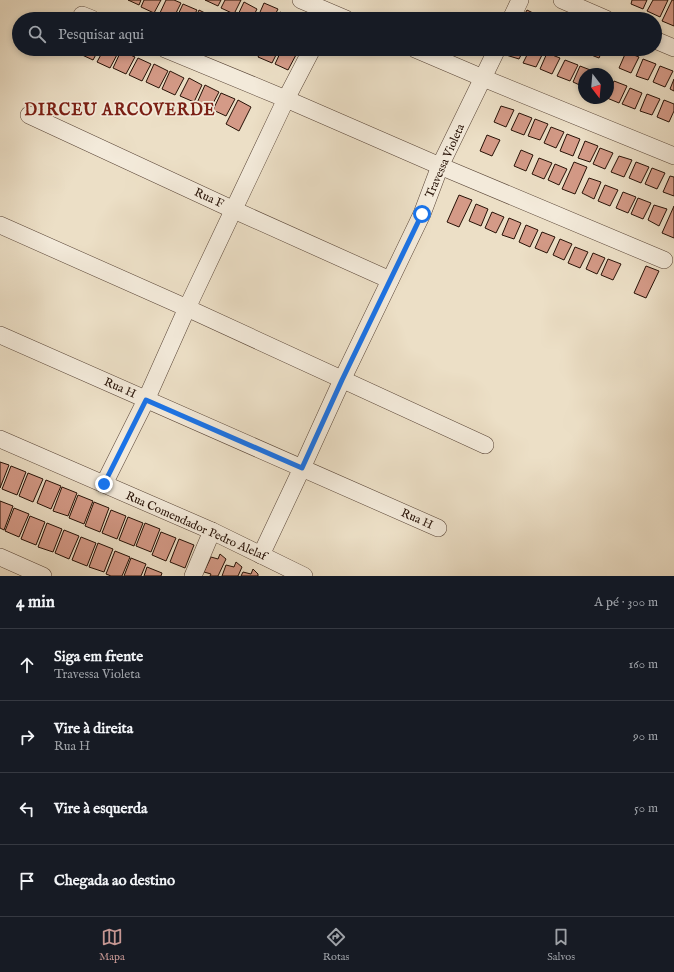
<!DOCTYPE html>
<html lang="pt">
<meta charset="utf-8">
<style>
body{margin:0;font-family:"IM FELL English",serif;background:#242831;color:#f1f3f6}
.compass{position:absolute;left:578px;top:68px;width:36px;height:36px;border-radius:50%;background:#171b24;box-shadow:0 2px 6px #0003;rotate:164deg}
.stop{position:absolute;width:12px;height:12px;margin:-9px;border:3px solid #1a73e8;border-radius:50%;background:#fff}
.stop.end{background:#1a73e8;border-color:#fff;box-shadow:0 1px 4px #0008}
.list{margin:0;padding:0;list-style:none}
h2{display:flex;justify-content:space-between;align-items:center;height:52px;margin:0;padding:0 16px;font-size:17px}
h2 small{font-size:13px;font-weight:400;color:#9ea1a6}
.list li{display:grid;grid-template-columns:26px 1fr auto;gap:12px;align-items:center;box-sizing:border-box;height:72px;padding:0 16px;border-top:1px solid #363941}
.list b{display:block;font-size:15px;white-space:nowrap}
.list p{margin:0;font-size:13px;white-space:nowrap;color:#9ea1a6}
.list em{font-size:13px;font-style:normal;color:#9ea1a6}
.icon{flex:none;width:22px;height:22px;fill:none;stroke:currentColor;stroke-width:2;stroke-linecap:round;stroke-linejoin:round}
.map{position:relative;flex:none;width:674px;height:576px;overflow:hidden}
.search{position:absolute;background:#171b24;box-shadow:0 2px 6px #0003;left:12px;right:12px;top:12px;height:44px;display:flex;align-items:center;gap:10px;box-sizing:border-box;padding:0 14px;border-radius:22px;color:#9ea1a6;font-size:15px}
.sheet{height:340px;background:#171b24}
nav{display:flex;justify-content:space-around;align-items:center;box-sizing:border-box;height:56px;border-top:1px solid #363941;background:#171b24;font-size:11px;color:#9ea1a6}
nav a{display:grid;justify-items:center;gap:2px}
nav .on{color:#c59692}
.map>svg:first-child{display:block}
.building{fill:#d49a87;stroke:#261106}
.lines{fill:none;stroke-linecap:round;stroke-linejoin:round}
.minor-casing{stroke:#584436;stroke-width:18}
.minor{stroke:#f3eada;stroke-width:17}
.route{stroke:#1a73e8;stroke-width:5}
.labels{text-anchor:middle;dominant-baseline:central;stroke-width:3.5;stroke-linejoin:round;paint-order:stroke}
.street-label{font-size:12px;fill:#261106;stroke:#f3eada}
.district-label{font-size:16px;font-weight:bold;letter-spacing:1px;fill:#7a1f14;stroke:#f3eada}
</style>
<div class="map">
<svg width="674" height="576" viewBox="0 0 674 576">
<rect width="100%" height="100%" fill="#ecdfc6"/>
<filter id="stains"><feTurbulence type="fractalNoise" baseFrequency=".005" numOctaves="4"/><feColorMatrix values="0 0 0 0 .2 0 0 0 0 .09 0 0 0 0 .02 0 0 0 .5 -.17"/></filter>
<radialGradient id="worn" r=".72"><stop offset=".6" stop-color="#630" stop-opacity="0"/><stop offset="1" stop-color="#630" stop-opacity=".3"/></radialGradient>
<g class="building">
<path d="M128,0h13l-2,5z"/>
<path d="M144,0h17l-7,13 -13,-6z"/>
<path d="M166,0h8l7,3 -8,16h-4l-10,-4z"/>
<path d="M205,0h16l-3,6z"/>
<path d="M225,0h16l-7,14 -13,-6z"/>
<path d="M632,0h15l-4,9 -12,-5z"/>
<path d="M653,0h15l-8,17 -13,-6z"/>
<path d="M672,0h2v26l-12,-5z"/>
<path d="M244,2l13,7 -5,10h-16z"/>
<path d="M264,3l14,6 -5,10h-16z"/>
<path d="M183,4l14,6 -5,9h-16z"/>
<path d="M199,10l14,7 -2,2h-16z"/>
<path d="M527,10l12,6 -2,3h-15z"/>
<path d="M280,12l14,6 -17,1z"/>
<path d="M83,49h16l-6,11 -13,-6z"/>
<path d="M104,49h12l3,2 -9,17 -13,-6z"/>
<path d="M243,49h15l-2,6z"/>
<path d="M262,49h17l-7,14 -14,-6z"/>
<path d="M282,49h7l8,4 -9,17 -13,-6z"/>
<path d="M509,49h15l-5,10 -13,-4z"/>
<path d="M530,49h8l6,2 -8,16 -13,-4z"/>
<path d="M588,49h15l-4,9 -13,-5z"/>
<path d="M121,51l14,6 -9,17 -13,-6z"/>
<path d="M626,52l13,5 -8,16 -12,-5z"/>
<path d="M547,53l13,5 -8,16 -12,-5z"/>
<path d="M138,58l13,6 -9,17 -13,-6z"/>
<path d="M643,59l13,5 -8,16 -12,-4z"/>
<path d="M565,60l13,5 -8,16 -13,-5z"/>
<path d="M154,64l14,7 -9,17 -13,-6z"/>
<path d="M580,66l13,5 -2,3h-7v13l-11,-5z"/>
<path d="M660,66l13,5 -8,16 -12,-5z"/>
<path d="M170,71l14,7 -9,17 -13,-6z"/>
<path d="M189,78l13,7 -8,17 -14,-6z"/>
<path d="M674,79v12l-4,-2z"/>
<path d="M614,81l13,5 -8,17 -12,-5z"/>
<path d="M205,85l14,7 -9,17 -13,-6z"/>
<path d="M630,88l12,5 -7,16 -13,-5z"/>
<path d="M221,93l14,6 -9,17 -13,-6z"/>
<path d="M647,94l13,5 -8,16 -12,-4z"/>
<path d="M238,100l13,7 -12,24 -13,-7z"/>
<path d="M664,100l10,4v7l-5,11 -12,-5z"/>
<path d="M501,106l13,4 -8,17 -12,-5z"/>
<path d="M519,113l13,5 -8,17 -13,-5z"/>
<path d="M535,119l13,5 -8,16 -12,-4z"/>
<path d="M551,127l13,5 -8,16 -12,-5z"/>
<path d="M567,134l13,5 -7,17 -13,-5z"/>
<path d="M487,135l13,5 -8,16 -12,-5z"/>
<path d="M585,141l13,5 -8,16 -12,-4z"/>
<path d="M600,148l13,5 -8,16 -12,-5z"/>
<path d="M521,150l12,5 -7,16 -12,-5z"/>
<path d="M619,156l13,4 -8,17 -13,-5z"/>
<path d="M539,158l13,5 -8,16 -12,-5z"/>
<path d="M574,162l13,5 -12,27 -13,-5z"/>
<path d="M636,162l13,5 -8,16 -12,-5z"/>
<path d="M555,164l12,5 -8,16 -11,-5z"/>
<path d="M652,168l13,5 -8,16 -12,-5z"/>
<path d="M670,176l4,1v19l-11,-4z"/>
<path d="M589,178l12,4 -7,17 -12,-6z"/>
<path d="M605,185l13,5 -8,16 -12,-5z"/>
<path d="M623,192l13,5 -8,16 -12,-5z"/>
<path d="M459,195l13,5 -13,27 -12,-5z"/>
<path d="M638,198l13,5 -8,16 -12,-5z"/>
<path d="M476,204l12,5 -7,17 -12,-5z"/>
<path d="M654,205l13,4 -8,17 -11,-6z"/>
<path d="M674,206v32l-12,-5z"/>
<path d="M492,212l12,5 -8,16 -11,-5z"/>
<path d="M509,218l12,5 -7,16 -12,-4z"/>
<path d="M526,225l12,5 -8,17 -11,-5z"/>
<path d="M542,232l13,5 -8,16 -12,-5z"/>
<path d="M560,239l12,5 -8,16 -11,-5z"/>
<path d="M575,247l13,5 -8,16 -12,-5z"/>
<path d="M593,253l12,5 -8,16 -11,-5z"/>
<path d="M608,259l13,5 -8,16 -12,-5z"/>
<path d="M646,266l13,5 -13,27 -12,-5z"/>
<path d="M0,462l9,3 -9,23z"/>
<path d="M11,466l15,6 -9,23 -15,-6z"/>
<path d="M28,473l15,6 -10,23 -14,-6z"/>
<path d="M46,480l15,6 -10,23 -14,-6z"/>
<path d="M62,487l15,6 -9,23 -15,-5z"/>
<path d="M78,495l15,6 -9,23 -15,-6z"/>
<path d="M0,501l13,5 -9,24 -4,-2z"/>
<path d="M94,502l15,6 -9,24 -15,-6z"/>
<path d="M14,508l15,6 -10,23 -14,-6z"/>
<path d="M111,510l15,6 -9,23 -15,-6z"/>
<path d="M30,516l15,6 -9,23 -15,-6z"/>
<path d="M128,517l15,6 -9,23 -15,-6z"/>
<path d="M47,523l15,6 -9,23 -15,-5z"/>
<path d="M145,523l15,6 -9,23 -15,-6z"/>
<path d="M64,530l15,6 -10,23 -14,-6z"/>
<path d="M161,532l15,6 -10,23 -14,-6z"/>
<path d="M81,537l15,6 -9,23 -15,-6z"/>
<path d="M179,539l15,6 -9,23 -15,-6z"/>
<path d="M98,543l15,6 -9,23 -15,-5z"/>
<path d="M115,551l15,6 -8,19h-11l-5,-2z"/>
<path d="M220,554l6,5 -8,17h-8l1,-2 -7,-2 7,-15 7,2z"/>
<path d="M131,558l15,6 -5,12h-17z"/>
<path d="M236,562l6,5 -4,9h-16l4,-11 8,2z"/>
<path d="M147,567l15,6 -1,3h-17z"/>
<path d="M253,569l5,5v2h-17l2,-4 8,2z"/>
</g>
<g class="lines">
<g class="minor-casing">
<g id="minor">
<path d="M301,0l45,19"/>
<path d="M562,0l44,19"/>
<path d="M82,15l10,4"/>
<path d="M511,19l9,-19"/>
<path d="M655,40l19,8"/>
<path d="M165,49l121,50 154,67 224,94"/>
<path d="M415,49l68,29 191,78"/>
<path d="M29,115l205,95 156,70"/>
<path d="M0,225l187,83 298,137"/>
<path d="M0,335l438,193"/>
<path d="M0,439l212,92 92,45"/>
<path d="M104,484l42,-84 41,-92 99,-209 26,-50"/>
<path d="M261,555l41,-87 40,-88 80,-166 18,-48 57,-117"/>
<path d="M0,557l43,19"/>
<path d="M193,576l19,-45"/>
</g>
</g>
<use href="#minor" class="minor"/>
</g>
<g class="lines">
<path class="route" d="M104,484l42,-84 156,68 40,-88 80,-166"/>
</g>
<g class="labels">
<g class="street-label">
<text transform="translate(445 161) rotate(-66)">Travessa Violeta</text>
<text transform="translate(209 198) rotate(25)">Rua F</text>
<text transform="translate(120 388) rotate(24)">Rua H</text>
<text transform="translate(417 519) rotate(24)">Rua H</text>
<text transform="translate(196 526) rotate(24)">Rua Comendador Pedro Alelaf</text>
</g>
<g class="district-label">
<text x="120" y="111">DIRCEU ARCOVERDE</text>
</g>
</g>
<rect width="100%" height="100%" filter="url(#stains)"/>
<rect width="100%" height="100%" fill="url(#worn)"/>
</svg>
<svg class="compass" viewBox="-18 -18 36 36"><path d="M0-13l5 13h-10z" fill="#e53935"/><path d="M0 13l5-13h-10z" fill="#9ea1a6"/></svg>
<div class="stop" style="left:422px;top:214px"></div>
<div class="stop end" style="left:104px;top:484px"></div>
<div class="search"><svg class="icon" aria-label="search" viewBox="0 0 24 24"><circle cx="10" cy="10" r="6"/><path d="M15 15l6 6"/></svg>Pesquisar aqui</div>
</div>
<section class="sheet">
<h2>4 min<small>A pé · 300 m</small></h2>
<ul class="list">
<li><svg class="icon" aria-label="ahead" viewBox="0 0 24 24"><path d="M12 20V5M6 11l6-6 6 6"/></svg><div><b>Siga em frente</b><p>Travessa Violeta</p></div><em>160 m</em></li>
<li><svg class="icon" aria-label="right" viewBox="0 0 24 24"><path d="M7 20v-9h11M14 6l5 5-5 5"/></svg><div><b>Vire à direita</b><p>Rua H</p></div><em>90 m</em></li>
<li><svg class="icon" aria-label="left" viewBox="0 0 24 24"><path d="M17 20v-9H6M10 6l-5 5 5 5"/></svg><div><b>Vire à esquerda</b></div><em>50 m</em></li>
<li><svg class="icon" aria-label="arrive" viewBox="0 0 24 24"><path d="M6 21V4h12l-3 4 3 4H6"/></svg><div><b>Chegada ao destino</b></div></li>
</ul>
</section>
<nav>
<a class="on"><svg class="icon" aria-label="map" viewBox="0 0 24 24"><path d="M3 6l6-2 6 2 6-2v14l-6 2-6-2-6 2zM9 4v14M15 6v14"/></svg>Mapa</a>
<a><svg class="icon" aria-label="directions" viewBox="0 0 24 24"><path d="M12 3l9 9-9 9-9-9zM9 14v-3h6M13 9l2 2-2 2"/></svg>Rotas</a>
<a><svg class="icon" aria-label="saved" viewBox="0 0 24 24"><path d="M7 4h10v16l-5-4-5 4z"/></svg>Salvos</a>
</nav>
